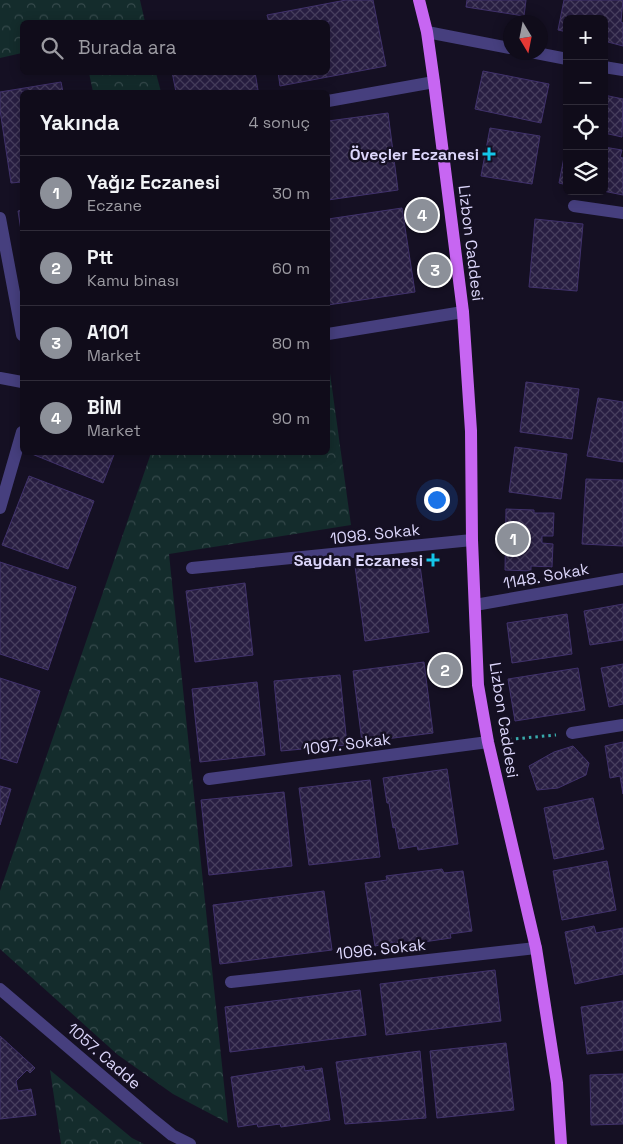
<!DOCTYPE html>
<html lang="tr">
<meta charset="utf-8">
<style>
body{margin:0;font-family:"Space Grotesk",sans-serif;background:#1e1a27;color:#f1f3f6}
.controls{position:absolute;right:15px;top:15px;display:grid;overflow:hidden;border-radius:8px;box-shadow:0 2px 12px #0003}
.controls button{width:45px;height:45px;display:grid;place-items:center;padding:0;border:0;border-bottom:1px solid #302c39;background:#100c1a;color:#f1f3f6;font:25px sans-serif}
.compass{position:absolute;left:503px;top:15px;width:45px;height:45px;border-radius:50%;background:#100c1a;box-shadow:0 2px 12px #0003;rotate:170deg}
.you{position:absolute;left:436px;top:499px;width:18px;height:18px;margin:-12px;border:4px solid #fff;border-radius:50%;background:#1a73e8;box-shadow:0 0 0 8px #1a73e833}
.badge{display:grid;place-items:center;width:32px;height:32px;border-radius:50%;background:#8c9099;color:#fff;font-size:16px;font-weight:700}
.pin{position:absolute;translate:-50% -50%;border:2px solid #fff;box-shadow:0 1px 5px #0006}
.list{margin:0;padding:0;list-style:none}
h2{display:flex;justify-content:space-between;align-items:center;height:65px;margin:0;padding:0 20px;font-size:21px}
h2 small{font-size:16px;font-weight:400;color:#9c9ba2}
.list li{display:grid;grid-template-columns:32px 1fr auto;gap:15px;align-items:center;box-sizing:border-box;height:75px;padding:0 20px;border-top:1px solid #302c39}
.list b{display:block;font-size:19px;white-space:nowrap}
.list p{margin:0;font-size:16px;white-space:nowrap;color:#9c9ba2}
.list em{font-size:16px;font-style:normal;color:#9c9ba2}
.icon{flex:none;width:28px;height:28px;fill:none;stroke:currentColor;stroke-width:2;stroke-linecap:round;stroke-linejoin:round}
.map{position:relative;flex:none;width:623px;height:1144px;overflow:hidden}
.search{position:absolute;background:#100c1a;box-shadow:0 2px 12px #0003;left:20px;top:20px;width:310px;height:55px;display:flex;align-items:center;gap:12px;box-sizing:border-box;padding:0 18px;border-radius:8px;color:#9c9ba2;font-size:19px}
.panel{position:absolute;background:#100c1a;box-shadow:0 2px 12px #0003;left:20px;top:90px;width:310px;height:365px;border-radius:8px}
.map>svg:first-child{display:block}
.park{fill:url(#park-crowns)}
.building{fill:url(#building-cross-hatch);stroke:#41326c}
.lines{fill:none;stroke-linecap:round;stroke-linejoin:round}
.path{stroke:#39abac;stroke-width:3;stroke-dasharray:2.5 4;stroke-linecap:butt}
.minor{stroke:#463f7e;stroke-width:12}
.major{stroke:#c766f2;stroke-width:12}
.poi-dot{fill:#14c6e9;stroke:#151023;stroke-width:2}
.labels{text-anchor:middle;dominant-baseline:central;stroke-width:5;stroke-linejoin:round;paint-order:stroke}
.poi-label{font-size:16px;font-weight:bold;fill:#dcd6fb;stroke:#151023;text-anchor:end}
.street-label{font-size:16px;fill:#dcd6fb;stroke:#151023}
</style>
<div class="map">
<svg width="623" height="1144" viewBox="0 0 623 1144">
<defs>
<pattern id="park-crowns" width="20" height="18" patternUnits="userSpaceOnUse" patternTransform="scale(1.25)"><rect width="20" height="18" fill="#142c2c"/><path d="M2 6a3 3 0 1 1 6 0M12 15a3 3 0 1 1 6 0" fill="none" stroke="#364a4c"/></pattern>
<pattern id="building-cross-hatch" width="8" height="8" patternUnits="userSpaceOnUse" patternTransform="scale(1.25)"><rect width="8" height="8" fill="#281e42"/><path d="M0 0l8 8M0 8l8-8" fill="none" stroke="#473e5e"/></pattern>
</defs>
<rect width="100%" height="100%" fill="#151023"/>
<g class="park">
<path d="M0,0h140l5,22h-123v31l-22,5z"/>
<path d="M89,73h67l5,19h-68z"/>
<path d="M328,359l23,166 -182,29 59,569 -55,-29 -55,-39 -118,-106v-58l151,-438 177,-1z"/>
<path d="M50,1070l82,68 12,6h-83z"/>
</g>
<g class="building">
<path d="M346,0h27l13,66 -106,20 -2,-14h50v-50h-59l-2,-7z"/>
<path d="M467,0h59l-2,16 -58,-9z"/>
<path d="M564,0h59l-2,22 2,1v23l-19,-5v-22h-37v13l-9,-2z"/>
<path d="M483,71l66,13 -8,39 -66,-14z"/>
<path d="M172,72h83l3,18 -18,2h-64z"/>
<path d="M61,82l2,10h-41v90l-11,1 -11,-73v-18z"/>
<path d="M604,95l19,4 -1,38 -18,-4z"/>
<path d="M388,113l10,77 -70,10v-79z"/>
<path d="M490,128l50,8 -8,48 -51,-8z"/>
<path d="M566,147h1v38l-8,-2z"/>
<path d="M604,147l18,3 -2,7 3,1v37l-20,-4h1z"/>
<path d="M402,208l13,84 -87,13v-86z"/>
<path d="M22,210v27l-4,-26z"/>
<path d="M535,219l48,5 -6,67 -48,-4z"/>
<path d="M526,382l53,7 -7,50 -52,-7z"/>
<path d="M598,398l25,4v60l-36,-6z"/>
<path d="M515,447l52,7 -6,45 -52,-7z"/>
<path d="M27,452h88l-12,31z"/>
<path d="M29,476l65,25 -26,68 -66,-24z"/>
<path d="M586,479l37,1v66l-41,-2z"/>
<path d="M506,509l28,1v3h20l-1,23h-11v7l11,1 -1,23 -21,-1v5l-26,-1z"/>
<path d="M419,558l10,74 -64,9 -10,-75z"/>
<path d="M0,562l76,25 -28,83 -48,-16z"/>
<path d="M245,583l8,72 -58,7 -9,-71z"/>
<path d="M623,604v36l-33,5 -6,-34z"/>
<path d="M567,614l5,40 -60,9 -5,-40z"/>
<path d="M424,662l9,71 -71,9 -9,-71z"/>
<path d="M623,664v40l-14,3 -8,-39z"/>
<path d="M578,668l7,42 -70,11 -7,-42z"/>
<path d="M340,675l7,70 -66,6 -7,-70z"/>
<path d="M0,678l40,13 -23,72 -17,-5z"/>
<path d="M257,682l8,73 -65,7 -8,-73z"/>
<path d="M623,742v52l-3,-18 -10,2 -5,-32z"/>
<path d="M573,746l16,17 -3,12 -28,13 -21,2 -8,-24 25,-14z"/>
<path d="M447,769l11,75 -40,6 -1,-4 -18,3 -4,-22 -2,1 -4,-25h-2l-4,-25z"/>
<path d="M370,780l10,77 -71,8 -10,-77z"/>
<path d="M0,786l11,3 -11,36z"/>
<path d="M284,792l8,74 -83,9 -8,-75z"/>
<path d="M593,798l11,51 -50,10 -10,-51z"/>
<path d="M607,861l9,49 -54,10 -9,-49z"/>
<path d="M442,869l2,4 19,-2 9,60 -22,3 1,4 -55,8 -1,-4 -20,4 -10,-63 22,-3 -1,-4z"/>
<path d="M324,891l8,59 -112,14 -7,-59z"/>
<path d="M594,926l2,7 27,-5v46l-48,10 -10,-52z"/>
<path d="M495,970l6,51 -115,14 -6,-51z"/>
<path d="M360,990l6,45 -136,17 -5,-45z"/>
<path d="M623,1001v49l-36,4 -6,-47z"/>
<path d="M0,1036l35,32 -5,5 -3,-3 -11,11 2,10 13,-2 5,26 -36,4z"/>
<path d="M506,1043l8,67 -77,8 -7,-67z"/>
<path d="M420,1051l6,67 -81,6 -9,-62z"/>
<path d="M304,1066l1,5 17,-3 8,52 -49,7 -1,-3 -22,3 -1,-3 -19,3 -7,-50z"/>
<path d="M623,1074v50l-32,1 -1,-50z"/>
</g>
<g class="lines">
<path class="path" d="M503,740l53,-5"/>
<g class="minor">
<path d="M427,32l83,16"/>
<path d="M531,52l36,7"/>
<path d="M604,67l19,3"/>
<path d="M328,101l106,-19"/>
<path d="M574,206l49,7"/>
<path d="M0,218l22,117"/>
<path d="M328,334l135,-22"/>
<path d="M0,378l22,4"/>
<path d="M0,508l22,-76"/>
<path d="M192,568l280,-28"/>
<path d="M475,605l148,-26"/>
<path d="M572,733l51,-8"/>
<path d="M209,779l279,-37"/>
<path d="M231,982l305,-34"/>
<path d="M0,989l150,128 22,18 18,9"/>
</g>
<path class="major" d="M419,0l8,32 7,50 29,230 8,119 1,109 6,145 10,57 48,206 21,135 4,61"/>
</g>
<g class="poi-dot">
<path d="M486.5 146.5h5v5h5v5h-5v5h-5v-5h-5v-5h5z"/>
<path d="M430.5 552.5h5v5h5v5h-5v5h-5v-5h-5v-5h5z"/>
</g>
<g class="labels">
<g class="poi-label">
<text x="479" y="154">Öveçler Eczanesi</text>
<text x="423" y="560">Saydan Eczanesi</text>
</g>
<g class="street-label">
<text transform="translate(471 243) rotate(83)">Lizbon Caddesi</text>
<text transform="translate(375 534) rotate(-6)">1098. Sokak</text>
<text transform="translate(546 576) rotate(-10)">1148. Sokak</text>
<text transform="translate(504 720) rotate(81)">Lizbon Caddesi</text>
<text transform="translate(347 744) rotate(-7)">1097. Sokak</text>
<text transform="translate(381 949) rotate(-6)">1096. Sokak</text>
<text transform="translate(104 1056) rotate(41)">1057. Cadde</text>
</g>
</g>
</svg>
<div class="controls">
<button>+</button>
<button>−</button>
<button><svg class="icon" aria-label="locate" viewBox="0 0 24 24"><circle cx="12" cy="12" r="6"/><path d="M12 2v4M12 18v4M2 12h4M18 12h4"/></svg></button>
<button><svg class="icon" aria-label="layers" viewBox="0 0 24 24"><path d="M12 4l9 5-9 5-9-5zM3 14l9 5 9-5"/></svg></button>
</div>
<svg class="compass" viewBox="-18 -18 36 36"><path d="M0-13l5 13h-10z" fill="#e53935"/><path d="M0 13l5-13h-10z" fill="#9c9ba2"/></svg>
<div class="you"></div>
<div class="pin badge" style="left:513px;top:539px">1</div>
<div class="pin badge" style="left:445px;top:670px">2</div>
<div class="pin badge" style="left:435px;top:270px">3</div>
<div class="pin badge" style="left:422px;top:215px">4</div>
<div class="search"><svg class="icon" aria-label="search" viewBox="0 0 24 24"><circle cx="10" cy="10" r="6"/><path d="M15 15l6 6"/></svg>Burada ara</div>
<section class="panel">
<h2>Yakında<small>4 sonuç</small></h2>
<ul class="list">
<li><span class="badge">1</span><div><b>Yağız Eczanesi</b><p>Eczane</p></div><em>30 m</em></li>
<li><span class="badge">2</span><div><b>Ptt</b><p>Kamu binası</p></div><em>60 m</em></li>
<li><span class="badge">3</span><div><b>A101</b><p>Market</p></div><em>80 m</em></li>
<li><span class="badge">4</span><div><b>BİM</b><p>Market</p></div><em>90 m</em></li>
</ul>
</section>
</div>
